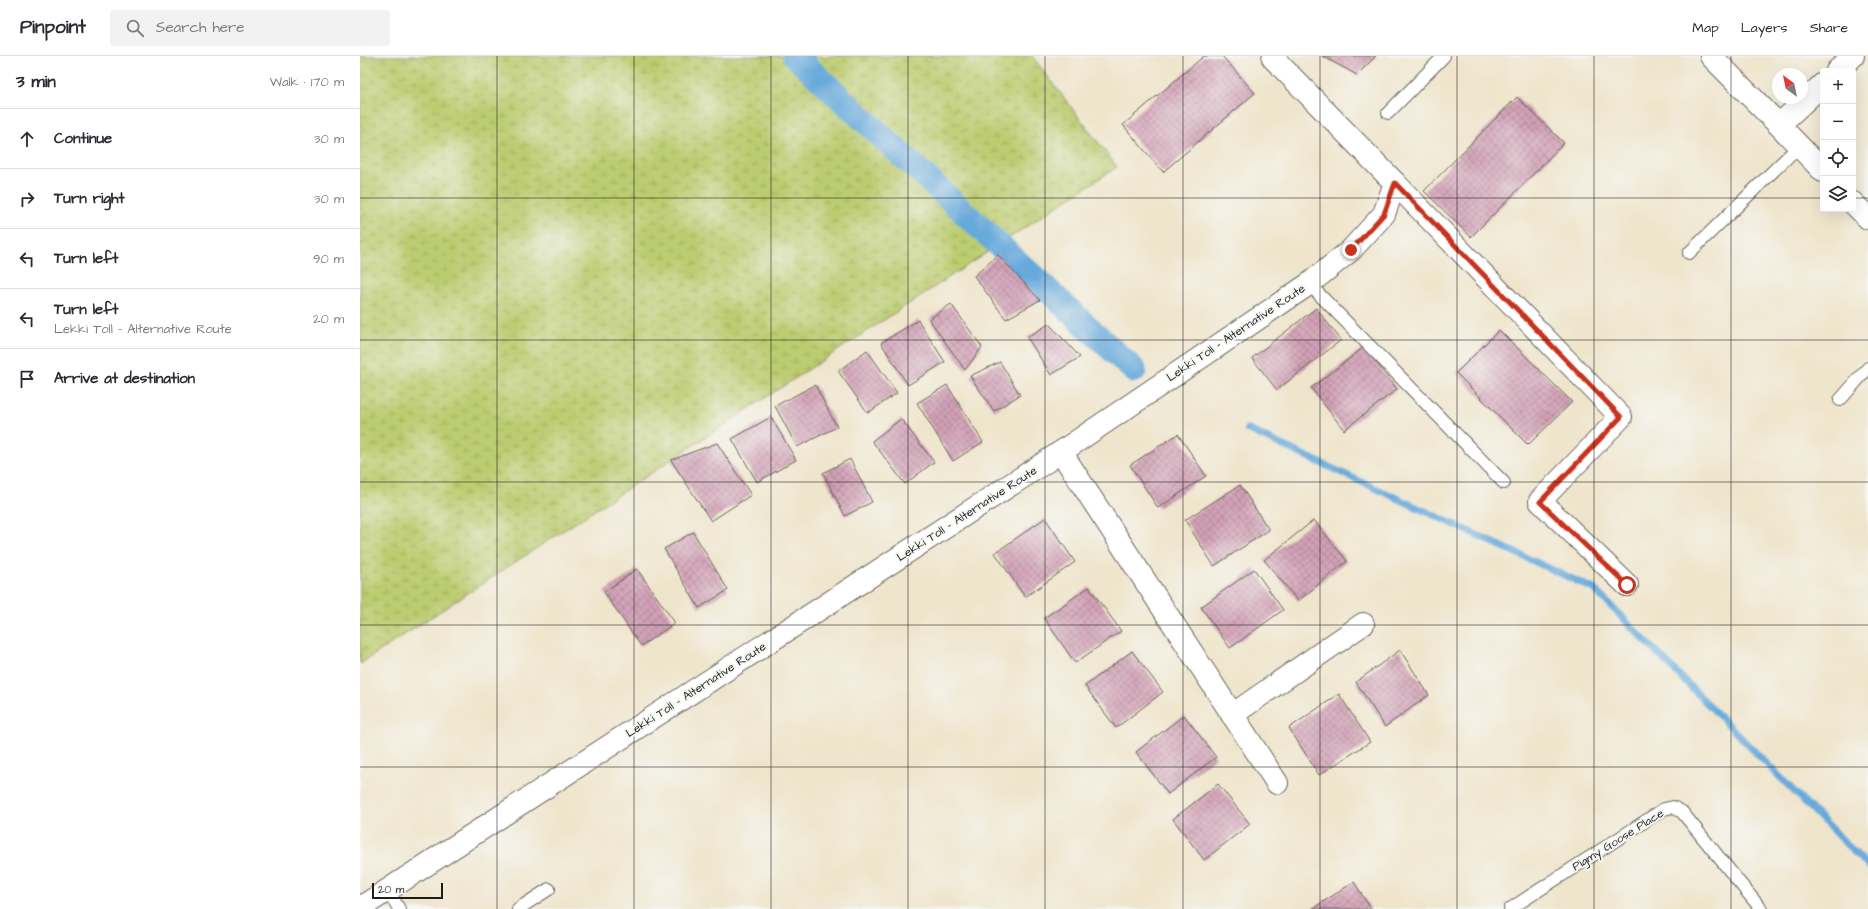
<!DOCTYPE html>
<meta charset="utf-8">
<style>
body{margin:0;font-family:"Architects Daughter",sans-serif;background:#f2f2f3;color:#2b2b33}
.controls{position:absolute;right:12px;top:12px;display:grid;overflow:hidden;border-radius:4px;box-shadow:0 4px 16px #0002}
.controls button{width:36px;height:36px;display:grid;place-items:center;padding:0;border:0;border-bottom:1px solid #e1e1e2;background:#fff;color:#2b2b33;font:20px sans-serif}
.compass{position:absolute;left:1412px;top:12px;width:36px;height:36px;border-radius:50%;background:#fff;box-shadow:0 4px 16px #0002;rotate:327deg}
.scale{position:absolute;left:12px;bottom:10px;width:71px;box-sizing:border-box;padding-left:4px;border:2px solid #1c1c1c;border-top:0;font-size:11px;line-height:14px;white-space:nowrap;color:#1c1c1c;-webkit-text-stroke:3px #f6f6f2;paint-order:stroke}
.stop{position:absolute;width:12px;height:12px;margin:-9px;border:3px solid #c8321e;border-radius:50%;background:#fff}
.stop.end{background:#c8321e;border-color:#fff;box-shadow:0 1px 4px #0008}
.list{margin:0;padding:0;list-style:none}
h2{display:flex;justify-content:space-between;align-items:center;height:52px;margin:0;padding:0 16px;font-size:17px}
h2 small{font-size:13px;font-weight:400;color:#7c7c81}
.list li{display:grid;grid-template-columns:26px 1fr auto;gap:12px;align-items:center;box-sizing:border-box;height:60px;padding:0 16px;border-top:1px solid #e1e1e2}
.list b{display:block;font-size:15px;white-space:nowrap}
.list p{margin:0;font-size:13px;white-space:nowrap;color:#7c7c81}
.list em{font-size:13px;font-style:normal;color:#7c7c81}
.icon{flex:none;width:22px;height:22px;fill:none;stroke:currentColor;stroke-width:2;stroke-linecap:round;stroke-linejoin:round}
.map{position:relative;flex:none;width:1508px;height:853px;overflow:hidden}
header{display:flex;align-items:center;gap:24px;box-sizing:border-box;height:56px;padding:0 20px;background:#fff;border-bottom:1px solid #e1e1e2}
header strong{font-size:19px}
nav{display:flex;gap:22px;margin-inline-start:auto;font-size:14px}
.search{width:280px;height:36px;background:#f2f2f3;display:flex;align-items:center;gap:10px;box-sizing:border-box;padding:0 14px;border-radius:4px;color:#7c7c81;font-size:15px}
main{display:flex}
aside{flex:1;background:#fff}
.map>svg:first-child{display:block}
.wetland{fill:url(#wetland-marsh);stroke:#6c7446}
.lines{fill:none;stroke-linecap:round;stroke-linejoin:round}
.stream{stroke:#66a9db;stroke-width:7}
.canal{stroke:#66a9db;stroke-width:25}
.building{fill:url(#building-cross-hatch)}
.lane-casing{stroke:#66625a;stroke-width:14}
.street-casing{stroke:#66625a;stroke-width:24}
.lane{stroke:#fff;stroke-width:12}
.street{stroke:#fff;stroke-width:22}
.route{stroke:#c8321e;stroke-width:5}
.grid{fill:none;stroke:#1c1c1c;stroke-width:1;stroke-opacity:0.55}
.labels{text-anchor:middle;dominant-baseline:central;stroke-width:4;stroke-linejoin:round;paint-order:stroke}
.street-label{font-size:12px;fill:#1c1c1c;stroke:#f6f6f2}
</style>
<header>
<strong>Pinpoint</strong>
<div class="search"><svg class="icon" aria-label="search" viewBox="0 0 24 24"><circle cx="10" cy="10" r="6"/><path d="M15 15l6 6"/></svg>Search here</div>
<nav><a>Map</a><a>Layers</a><a>Share</a></nav>
</header>
<main>
<aside>
<h2>3 min<small>Walk · 170 m</small></h2>
<ul class="list">
<li><svg class="icon" aria-label="ahead" viewBox="0 0 24 24"><path d="M12 20V5M6 11l6-6 6 6"/></svg><div><b>Continue</b></div><em>30 m</em></li>
<li><svg class="icon" aria-label="right" viewBox="0 0 24 24"><path d="M7 20v-9h11M14 6l5 5-5 5"/></svg><div><b>Turn right</b></div><em>30 m</em></li>
<li><svg class="icon" aria-label="left" viewBox="0 0 24 24"><path d="M17 20v-9H6M10 6l-5 5 5 5"/></svg><div><b>Turn left</b></div><em>90 m</em></li>
<li><svg class="icon" aria-label="left" viewBox="0 0 24 24"><path d="M17 20v-9H6M10 6l-5 5 5 5"/></svg><div><b>Turn left</b><p>Lekki Toll - Alternative Route</p></div><em>20 m</em></li>
<li><svg class="icon" aria-label="arrive" viewBox="0 0 24 24"><path d="M6 21V4h12l-3 4 3 4H6"/></svg><div><b>Arrive at destination</b></div></li>
</ul>
</aside>
<div class="map">
<svg width="1508" height="853" viewBox="0 0 1508 853">
<defs>
<pattern id="wetland-marsh" width="20" height="14" patternUnits="userSpaceOnUse"><rect width="20" height="14" fill="#bccc6f"/><path d="M1 5h8M5 5V1M11 12h8M15 12V8" fill="none" stroke="#a1af60"/></pattern>
<pattern id="building-cross-hatch" width="8" height="8" patternUnits="userSpaceOnUse"><rect width="8" height="8" fill="#d2a1b6"/><path d="M0 0l8 8M0 8l8-8" fill="none" stroke="#aa8293"/></pattern>
</defs>
<rect width="100%" height="100%" fill="#f6f6f2"/>
<filter id="ink" filterUnits="userSpaceOnUse"><feTurbulence type="fractalNoise" baseFrequency=".025" numOctaves="2"/><feDisplacementMap in="SourceGraphic" scale="8" xChannelSelector="R" yChannelSelector="G"/><feConvolveMatrix kernelMatrix="1 2 1 2 8 2 1 2 1" color-interpolation-filters="sRGB"/></filter>
<filter id="wash" filterUnits="userSpaceOnUse"><feTurbulence type="fractalNoise" baseFrequency=".012" numOctaves="4" result="noise"/><feDisplacementMap in="SourceGraphic" scale="16" xChannelSelector="R" yChannelSelector="G"/><feGaussianBlur stdDeviation="0.9" result="paint"/><feColorMatrix in="noise" values="0 0 0 0 0 0 0 0 0 0 0 0 0 0 0 0 0 1.4 0 .05"/><feComposite in="paint" operator="in"/></filter>
<g filter="url(#wash)">
<rect width="100%" height="100%" fill="#efe5cc"/>
<path class="wetland" d="M0,0h672l85,111 -757,497z"/>
<g class="lines">
<path class="stream" d="M887,373l347,160 274,277"/>
<path class="canal" d="M435,0l339,314"/>
</g>
<g id="blocks">
<g class="building">
<path d="M844,0h18l33,37 -92,79 -40,-47z"/>
<path d="M962,0h54l-19,19z"/>
<path d="M1157,41l47,46 -93,94 -47,-46z"/>
<path d="M638,199l42,45 -34,19 -32,-43z"/>
<path d="M591,248l31,43 -17,23 -36,-51z"/>
<path d="M956,252l25,32 -64,50 -25,-32z"/>
<path d="M558,264l27,42 -37,23 -27,-42z"/>
<path d="M689,268l31,33 -29,18 -24,-38z"/>
<path d="M1139,274l73,72 -44,43 -72,-72z"/>
<path d="M1004,291l33,42 -53,41 -33,-42z"/>
<path d="M507,294l30,43 -29,20 -30,-42z"/>
<path d="M640,306l20,33 -26,16 -24,-35z"/>
<path d="M455,329l22,42 -40,20 -22,-41z"/>
<path d="M587,329l36,57 -30,19 -36,-58z"/>
<path d="M411,361l25,43 -39,22 -25,-43z"/>
<path d="M541,363l33,43 -29,22 -33,-43z"/>
<path d="M818,378l28,42 -48,32 -28,-43z"/>
<path d="M357,387l34,52 -40,26 -40,-61z"/>
<path d="M490,403l22,43 -27,14 -22,-43z"/>
<path d="M880,429l29,45 -55,36 -29,-46z"/>
<path d="M685,462l30,44 -50,35 -30,-44z"/>
<path d="M954,464l33,41 -49,40 -34,-41z"/>
<path d="M333,476l35,58 -29,18 -35,-59z"/>
<path d="M277,513l38,54 -34,23 -37,-54z"/>
<path d="M894,513l29,41 -53,38 -29,-41z"/>
<path d="M729,531l32,44 -46,32 -31,-45z"/>
<path d="M1040,594l29,45 -44,32 -29,-45z"/>
<path d="M772,595l31,41 -47,36 -31,-42z"/>
<path d="M979,638l31,48 -51,33 -30,-47z"/>
<path d="M824,659l32,42 -48,37 -32,-42z"/>
<path d="M858,728l32,40 -46,36 -31,-41z"/>
<path d="M994,826l17,27h-59z"/>
</g>
</g>
</g>
<g filter="url(#ink)">
<use href="#blocks" fill-opacity="0" stroke="#66625a" stroke-width="1"/>
<g class="lines">
<g class="lane-casing">
<g id="lane">
<path d="M1028,57l56,-57"/>
<path d="M1329,197l110,-107"/>
<path d="M949,228l195,199"/>
<path d="M1480,344l28,-32"/>
<path d="M28,834l11,19"/>
<path d="M158,853l31,-20"/>
<path d="M1150,853l154,-100 9,-2 9,5 79,97"/>
</g>
</g>
<g class="street-casing">
<g id="street">
<path d="M1351,0l68,69 44,-41"/>
<path d="M1477,15l16,-15"/>
<path d="M1419,69l44,46"/>
<path d="M1035,127l226,234 -81,84 87,84"/>
<path d="M1493,147l15,15"/>
<path d="M701,396l216,331"/>
<path d="M872,659l131,-91"/>
<path d="M0,852l701,-456 248,-168 42,-34 33,-36 11,-31 -122,-125 2,-2"/>
</g>
</g>
<use href="#lane" class="lane"/>
<use href="#street" class="street"/>
</g>
</g>
<g class="lines" filter="url(#ink)">
<path class="route" d="M991,194l33,-36 11,-31 226,234 -81,85 87,83"/>
</g>
<path class="grid" d="M137,0v853M274,0v853M411,0v853M548,0v853M685,0v853M823,0v853M960,0v853M1097,0v853M1234,0v853M1371,0v853M0,142h1463M1493,142h15M0,284h1508M0,426h1508M0,569h1508M0,711h1508"/>
<g class="labels">
<g class="street-label">
<text transform="translate(876 277) rotate(-34)">Lekki Toll - Alternative Route</text>
<text transform="translate(607 458) rotate(-33)">Lekki Toll - Alternative Route</text>
<text transform="translate(336 634) rotate(-33)">Lekki Toll - Alternative Route</text>
<text transform="translate(1258 784) rotate(-32)">Pigmy Goose Place</text>
</g>
</g>
</svg>
<div class="controls">
<button>+</button>
<button>−</button>
<button><svg class="icon" aria-label="locate" viewBox="0 0 24 24"><circle cx="12" cy="12" r="6"/><path d="M12 2v4M12 18v4M2 12h4M18 12h4"/></svg></button>
<button><svg class="icon" aria-label="layers" viewBox="0 0 24 24"><path d="M12 4l9 5-9 5-9-5zM3 14l9 5 9-5"/></svg></button>
</div>
<svg class="compass" viewBox="-18 -18 36 36"><path d="M0-13l5 13h-10z" fill="#e53935"/><path d="M0 13l5-13h-10z" fill="#7c7c81"/></svg>
<div class="scale">20 m</div>
<div class="stop" style="left:1267px;top:529px"></div>
<div class="stop end" style="left:991px;top:194px"></div>
</div>
</main>
